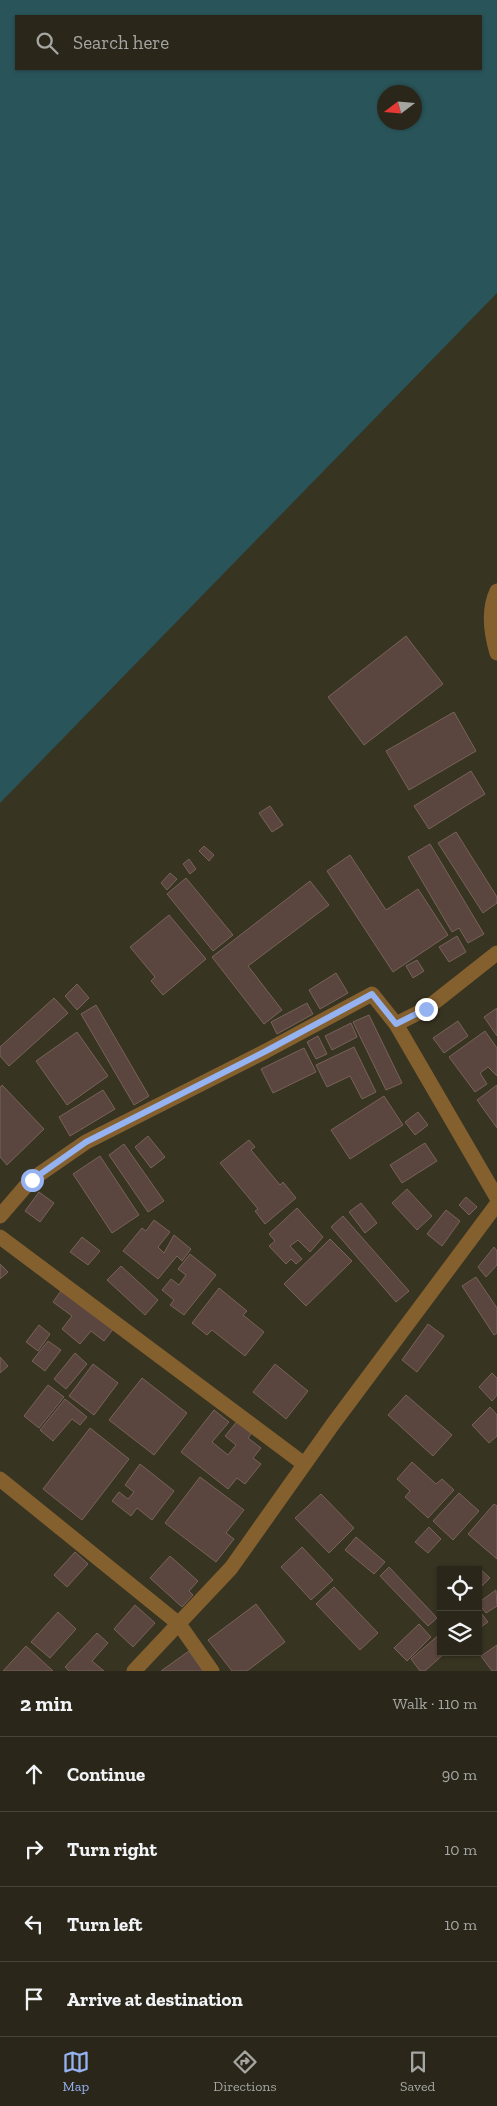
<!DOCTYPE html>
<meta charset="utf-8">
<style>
body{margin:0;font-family:"Zilla Slab",serif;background:#363327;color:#f1f3f6}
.controls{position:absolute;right:15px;bottom:15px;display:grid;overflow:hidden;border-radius:0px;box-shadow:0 1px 4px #0004}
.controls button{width:45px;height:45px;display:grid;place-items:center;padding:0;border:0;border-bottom:1px solid #464439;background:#2a271a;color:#f1f3f6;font:25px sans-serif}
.compass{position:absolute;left:377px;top:85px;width:45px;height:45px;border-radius:50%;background:#2a271a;box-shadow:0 1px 4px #0004;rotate:254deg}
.stop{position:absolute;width:15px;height:15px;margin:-11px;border:4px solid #95b2f1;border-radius:50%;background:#fff}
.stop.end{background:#95b2f1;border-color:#fff;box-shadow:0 1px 5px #0008}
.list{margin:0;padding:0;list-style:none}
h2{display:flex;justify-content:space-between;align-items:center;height:65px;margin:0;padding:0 20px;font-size:21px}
h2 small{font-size:16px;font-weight:400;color:#a5a5a2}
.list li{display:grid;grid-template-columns:32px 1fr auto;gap:15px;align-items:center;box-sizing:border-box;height:75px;padding:0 20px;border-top:1px solid #464439}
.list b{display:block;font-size:19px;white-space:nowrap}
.list em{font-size:16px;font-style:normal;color:#a5a5a2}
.icon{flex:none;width:28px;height:28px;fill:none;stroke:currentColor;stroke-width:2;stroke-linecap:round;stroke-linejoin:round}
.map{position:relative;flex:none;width:497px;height:1671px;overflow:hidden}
.search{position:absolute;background:#2a271a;box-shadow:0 1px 4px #0004;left:15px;right:15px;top:15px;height:55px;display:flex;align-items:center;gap:12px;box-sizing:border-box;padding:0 18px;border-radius:0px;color:#a5a5a2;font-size:19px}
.sheet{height:365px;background:#2a271a}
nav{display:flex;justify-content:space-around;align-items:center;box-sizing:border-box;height:70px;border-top:1px solid #464439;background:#2a271a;font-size:14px;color:#a5a5a2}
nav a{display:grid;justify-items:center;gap:2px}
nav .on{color:#95b2f1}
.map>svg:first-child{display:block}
.water{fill:#295459;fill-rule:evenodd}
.building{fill:#5a463e;stroke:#78625a}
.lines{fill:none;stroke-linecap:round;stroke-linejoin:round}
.street{stroke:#85602f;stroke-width:15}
.route{stroke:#95b2f1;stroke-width:6}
</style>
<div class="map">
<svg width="497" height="1671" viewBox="0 0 497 1671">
<rect width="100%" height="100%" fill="#383422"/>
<path class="water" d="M0,0h497v293l-497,510zM16,16h465v53h-465zM384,92h30v30h-30z"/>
<g class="building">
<path d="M406,636l37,48 -79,61 -36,-48z"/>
<path d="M454,712l22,39 -67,39 -23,-39z"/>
<path d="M471,771l14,23 -56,35 -15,-23z"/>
<path d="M270,806l13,19 -11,7 -13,-19z"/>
<path d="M456,832l41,65v6l-14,10 -45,-70z"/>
<path d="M430,844l54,90 -16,9 -9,-15 -7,4 -44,-75z"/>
<path d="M204,846l10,9 -5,6 -10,-10z"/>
<path d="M350,855l36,55 32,-21 30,46 -55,37 -66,-101z"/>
<path d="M189,859l7,10 -6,5 -7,-10z"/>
<path d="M170,873l7,6 -10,11 -6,-7z"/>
<path d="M186,878l47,57 -20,16 -46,-57z"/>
<path d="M310,881l19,24 -81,61 34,44 -18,14 -52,-67z"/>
<path d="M169,915l37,44 -43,36 -12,-14 4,-4 -25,-30z"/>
<path d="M457,936l9,16 -17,10 -10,-15z"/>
<path d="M417,960l7,11 -11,7 -7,-12z"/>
<path d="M336,973l12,20 -28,16 -11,-19z"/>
<path d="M77,984l12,14 -12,12 -12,-14z"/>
<path d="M54,998l14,15 -59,53 -9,-10v-9z"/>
<path d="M307,1003l6,11 -36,20 -6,-12z"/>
<path d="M96,1005l53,91 -15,9 -53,-91z"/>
<path d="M497,1008v28l-13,-19z"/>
<path d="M369,1015l33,68 -16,7 -33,-68z"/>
<path d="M458,1021l10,15 -24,17 -11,-15z"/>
<path d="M351,1023l6,14 -25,13 -7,-14z"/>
<path d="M485,1031l12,17v28l-9,-9 -8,6 7,11 -12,8 -26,-35z"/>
<path d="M77,1032l31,44 -41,29 -31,-44z"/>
<path d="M318,1036l9,18 -11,5 -9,-17z"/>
<path d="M354,1047l22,45 -14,7 -12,-23 -23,11 -11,-22z"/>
<path d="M304,1048l12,24 -43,21 -12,-24z"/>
<path d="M2,1085l42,44 -37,36 -7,-8v-69z"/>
<path d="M497,1085v43l-20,-28z"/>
<path d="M103,1090l12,19 -45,27 -11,-19z"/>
<path d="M384,1096l19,29 -53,34 -19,-29z"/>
<path d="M418,1112l10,13 -13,10 -10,-13z"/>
<path d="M148,1136l17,21 -14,11 -16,-21z"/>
<path d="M249,1140l6,7 -4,3 29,35 3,-3 13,16 -31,26 -10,-13 3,-2 -38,-46z"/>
<path d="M425,1143l12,18 -35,22 -12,-18z"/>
<path d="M124,1144l40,57 -16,11 -39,-57z"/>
<path d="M100,1156l39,59 -27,18 -39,-59z"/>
<path d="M407,1189l25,27 -15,14 -25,-27z"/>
<path d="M39,1192l15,11 -14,19 -15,-11z"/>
<path d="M466,1197l11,10 -8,8 -10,-10z"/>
<path d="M361,1203l16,20 -12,10 -16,-21z"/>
<path d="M297,1208l26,29 -13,15 -12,-12 -8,6 12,13 -6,5 -5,-5 -5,5 -17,-18 6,-5 -6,-7z"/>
<path d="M446,1210l14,11 -18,25 -15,-12z"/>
<path d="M343,1216l66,75 -13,11 -65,-75z"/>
<path d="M154,1220l16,12 -12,15 6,6 10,-18 17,14 -9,12 -5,-5 -19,23 -35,-28 19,-23 4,3z"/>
<path d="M82,1237l18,14 -12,14 -18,-13z"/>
<path d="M330,1239l22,22 -46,45 -22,-22z"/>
<path d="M494,1247l3,4v14l-11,12 -8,-10z"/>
<path d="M190,1254l26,21 -32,40 -14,-10 4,-5 -12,-10 9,-11 8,6 7,-10 -8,-6z"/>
<path d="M0,1264l8,8 -8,7z"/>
<path d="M121,1266l37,34 -13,15 -38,-35z"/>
<path d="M476,1277l21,31v25l-3,2 -32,-49z"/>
<path d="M63,1288l51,40 -10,13 -13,-10 -11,13 -18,-15 10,-13 -19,-14z"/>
<path d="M219,1288l28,23 -4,4 21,17 -19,24 -33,-26 -5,5 -15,-12z"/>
<path d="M428,1324l16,12 -27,36 -15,-12z"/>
<path d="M39,1325l11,9 -12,17 -12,-9z"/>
<path d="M48,1341l13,9 -16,21 -13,-10z"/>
<path d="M75,1353l12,11 -21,25 -12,-10z"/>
<path d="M0,1357l8,9 -8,7z"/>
<path d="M93,1364l25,19 -24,32 -25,-19z"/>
<path d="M275,1364l33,27 -22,28 -33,-27z"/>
<path d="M492,1373l5,5v17l-5,6 -13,-14z"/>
<path d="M142,1378l45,35 -33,42 -45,-35z"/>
<path d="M48,1385l16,12 -25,31 -15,-12z"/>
<path d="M406,1395l46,40 -19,21 -45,-41z"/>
<path d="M65,1399l22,18 -7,8 -8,-6 -19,22 -13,-11z"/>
<path d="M490,1407l7,8v21l-8,7 -17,-18z"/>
<path d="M214,1410l15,12 -17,20 16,13 8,-10 -11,-9 14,-17 14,12 -5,7 13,10 -8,10 8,6 -16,20 -8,-6 -9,11 -47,-37z"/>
<path d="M90,1428l39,31 -47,61 -39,-31z"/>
<path d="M412,1462l24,22 6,-5 12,11 -26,28 -23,-21 5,-6 -13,-12z"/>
<path d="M140,1464l34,27 -22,29 -15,-12 -6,8 -19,-15 7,-9 9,7 6,-7 -9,-7z"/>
<path d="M200,1477l44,33 -18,23 8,6 -18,23 -51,-39z"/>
<path d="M459,1493l20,18 -26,29 -20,-19z"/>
<path d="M321,1494l33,34 -25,25 -34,-35z"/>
<path d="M494,1504l3,2v53l-29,-25z"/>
<path d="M429,1527l12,12 -13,14 -13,-11z"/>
<path d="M356,1537l29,25 -11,12 -29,-24z"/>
<path d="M302,1547l31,33 -22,20 -30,-33z"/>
<path d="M75,1552l13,12 -21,23 -13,-12z"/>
<path d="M170,1556l28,25 -9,10 4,4 -11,12 -32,-29z"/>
<path d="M389,1567l48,51 -9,8 -48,-50z"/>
<path d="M479,1568l11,10 -12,12v-20z"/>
<path d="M334,1587l44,46 -18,17 -44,-46z"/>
<path d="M496,1590l1,16 -11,7 -8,-10z"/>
<path d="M256,1604l29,38 -38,29h-15l-24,-31z"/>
<path d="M135,1605l20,18 -22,24 -19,-18z"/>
<path d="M478,1609l10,13 -10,7z"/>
<path d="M58,1612l18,17 -26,29 -19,-16z"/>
<path d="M419,1624l12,13 -24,24 -13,-13z"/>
<path d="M97,1633l11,10 -16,18 12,10h-35l-4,-4z"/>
<path d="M441,1633v19h5l-21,19h-5l-9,-12z"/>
<path d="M497,1645v26h-5l-11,-15z"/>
<path d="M26,1646l27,25h-50z"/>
<path d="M189,1651l14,20h-42z"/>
</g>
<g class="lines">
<g class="street">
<path d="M497,591c-9,19 -6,42 0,62"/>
<path d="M396,1024l30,-15 71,-56"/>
<path d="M0,1216l31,-36 55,-38 180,-91 106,-57 24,30 101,174"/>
<path d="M0,1237l304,227"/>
<path d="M0,1479l179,145 33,47"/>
<path d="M134,1671l97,-103 102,-144 164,-220"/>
</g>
</g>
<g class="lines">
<path class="route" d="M32,1180l54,-38 180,-91 106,-57 24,30 30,-15"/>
</g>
</svg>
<div class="controls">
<button><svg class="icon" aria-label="locate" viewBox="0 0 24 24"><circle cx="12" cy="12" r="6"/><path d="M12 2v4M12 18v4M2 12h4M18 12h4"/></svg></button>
<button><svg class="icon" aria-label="layers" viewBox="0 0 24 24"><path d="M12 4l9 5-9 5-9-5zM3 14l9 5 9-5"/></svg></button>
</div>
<svg class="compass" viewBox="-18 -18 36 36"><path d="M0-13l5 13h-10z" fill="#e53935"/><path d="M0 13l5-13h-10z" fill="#a5a5a2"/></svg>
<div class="stop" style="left:32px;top:1180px"></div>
<div class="stop end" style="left:426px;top:1009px"></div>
<div class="search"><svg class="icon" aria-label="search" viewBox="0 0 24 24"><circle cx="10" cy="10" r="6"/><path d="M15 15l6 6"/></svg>Search here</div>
</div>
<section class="sheet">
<h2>2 min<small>Walk · 110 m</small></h2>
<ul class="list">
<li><svg class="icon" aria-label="ahead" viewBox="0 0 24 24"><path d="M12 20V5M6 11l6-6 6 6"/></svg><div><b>Continue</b></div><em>90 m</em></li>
<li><svg class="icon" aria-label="right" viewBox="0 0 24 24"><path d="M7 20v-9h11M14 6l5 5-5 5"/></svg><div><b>Turn right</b></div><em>10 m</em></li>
<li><svg class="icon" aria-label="left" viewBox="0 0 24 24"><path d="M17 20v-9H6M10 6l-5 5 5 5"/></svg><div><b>Turn left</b></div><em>10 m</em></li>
<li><svg class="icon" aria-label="arrive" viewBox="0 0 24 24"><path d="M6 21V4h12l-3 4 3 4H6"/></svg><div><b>Arrive at destination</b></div></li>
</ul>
</section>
<nav>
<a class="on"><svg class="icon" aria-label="map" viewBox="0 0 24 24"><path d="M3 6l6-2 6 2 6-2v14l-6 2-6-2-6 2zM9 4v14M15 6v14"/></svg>Map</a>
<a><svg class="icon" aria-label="directions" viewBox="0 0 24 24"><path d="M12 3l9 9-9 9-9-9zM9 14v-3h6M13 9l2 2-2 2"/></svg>Directions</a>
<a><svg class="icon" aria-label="saved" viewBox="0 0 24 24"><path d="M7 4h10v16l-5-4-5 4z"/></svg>Saved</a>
</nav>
